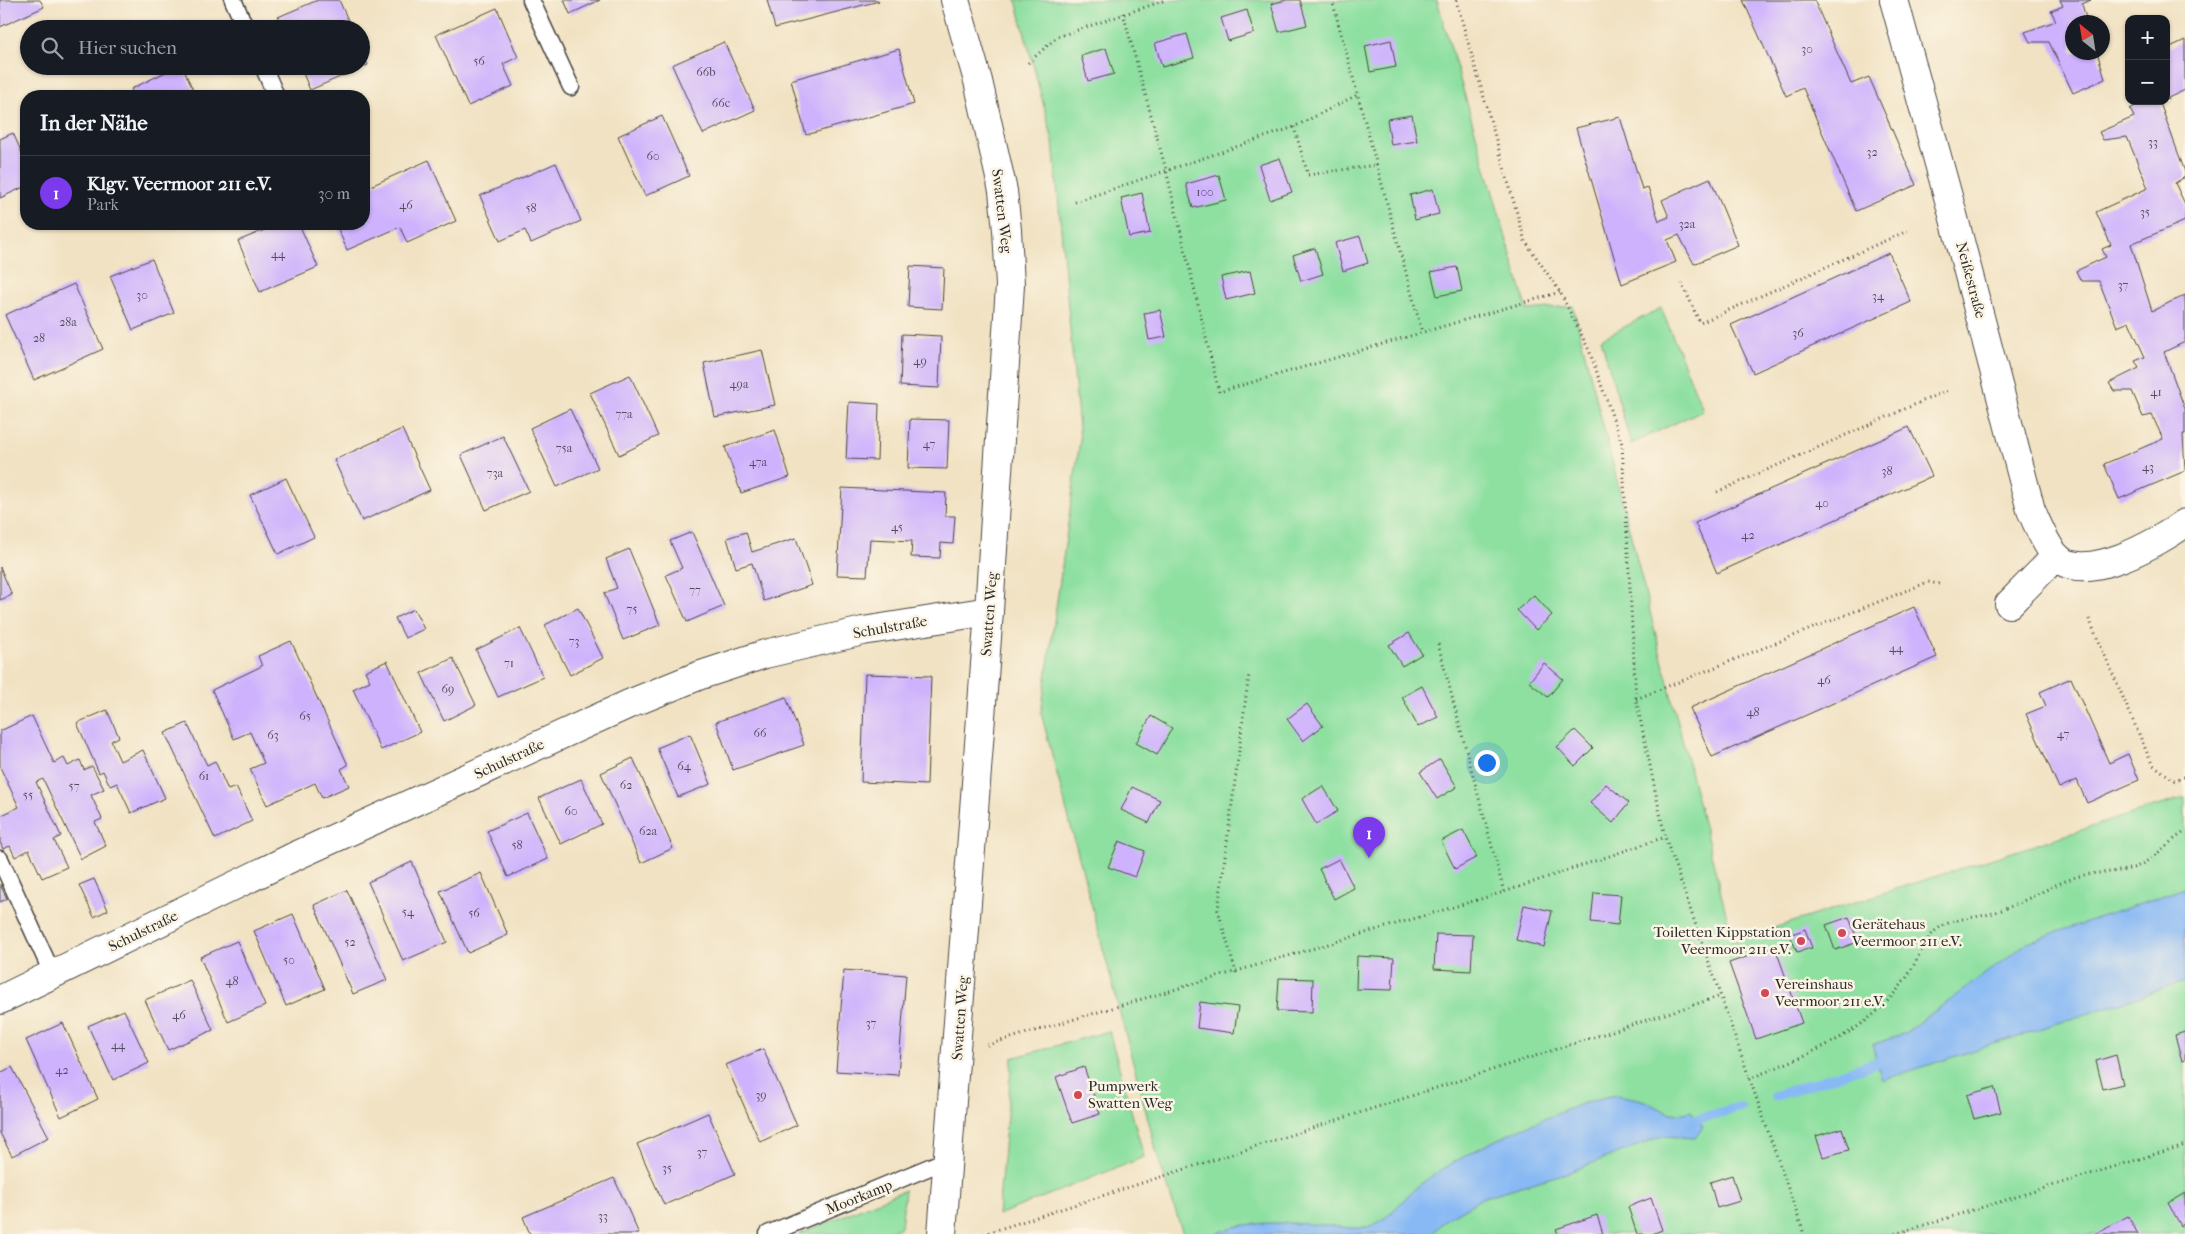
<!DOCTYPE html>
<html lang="de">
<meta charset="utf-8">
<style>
body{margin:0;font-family:"IM FELL French Canon",serif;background:#242831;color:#f1f3f6}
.controls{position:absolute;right:15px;top:15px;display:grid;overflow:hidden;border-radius:10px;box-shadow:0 1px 4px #0004}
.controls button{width:45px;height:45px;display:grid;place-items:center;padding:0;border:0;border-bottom:1px solid #363941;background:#171b24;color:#f1f3f6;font:25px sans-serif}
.compass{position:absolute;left:2065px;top:15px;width:45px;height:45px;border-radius:50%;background:#171b24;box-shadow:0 1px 4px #0004;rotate:330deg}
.you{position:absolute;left:1486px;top:762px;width:18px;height:18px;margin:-12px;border:4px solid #fff;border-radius:50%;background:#1a73e8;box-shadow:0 0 0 8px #1a73e833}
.badge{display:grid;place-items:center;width:32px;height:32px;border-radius:50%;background:#7c3aed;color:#fff;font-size:16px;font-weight:700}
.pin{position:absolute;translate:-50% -41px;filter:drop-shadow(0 1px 2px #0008)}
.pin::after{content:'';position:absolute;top:26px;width:18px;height:15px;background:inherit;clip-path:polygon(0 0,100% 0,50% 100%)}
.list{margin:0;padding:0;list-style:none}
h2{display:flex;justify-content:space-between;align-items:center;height:65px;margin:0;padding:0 20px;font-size:21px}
h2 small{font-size:16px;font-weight:400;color:#9ea1a6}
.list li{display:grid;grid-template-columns:32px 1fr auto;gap:15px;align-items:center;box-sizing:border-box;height:75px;padding:0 20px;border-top:1px solid #363941}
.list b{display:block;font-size:19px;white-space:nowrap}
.list p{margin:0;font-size:16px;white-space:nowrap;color:#9ea1a6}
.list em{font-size:16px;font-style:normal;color:#9ea1a6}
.icon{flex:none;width:28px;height:28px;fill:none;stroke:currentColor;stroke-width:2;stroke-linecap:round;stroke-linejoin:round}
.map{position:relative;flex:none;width:2185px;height:1234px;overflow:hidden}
.search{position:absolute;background:#171b24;box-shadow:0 1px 4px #0004;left:20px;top:20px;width:350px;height:55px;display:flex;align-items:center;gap:12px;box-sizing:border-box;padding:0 18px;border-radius:28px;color:#9ea1a6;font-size:19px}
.panel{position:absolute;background:#171b24;box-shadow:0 1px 4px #0004;left:20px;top:90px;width:350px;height:140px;border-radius:20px}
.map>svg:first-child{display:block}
.green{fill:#8ee0a1;stroke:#5c8666}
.water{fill:#88b9f4;stroke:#5a7290}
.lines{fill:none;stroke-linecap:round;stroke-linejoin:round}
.stream{stroke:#88b9f4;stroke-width:10}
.building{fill:#ceb2fd}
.service-casing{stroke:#494642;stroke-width:19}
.minor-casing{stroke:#494642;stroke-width:30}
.path{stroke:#494642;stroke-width:3;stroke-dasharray:1 4;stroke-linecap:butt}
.service{stroke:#fff;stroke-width:16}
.minor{stroke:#fff;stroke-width:28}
.poi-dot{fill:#d1495b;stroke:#fcf5e5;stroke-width:2}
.labels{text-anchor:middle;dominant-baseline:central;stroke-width:5;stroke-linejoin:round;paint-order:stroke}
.number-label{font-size:12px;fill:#544d60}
.street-label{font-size:15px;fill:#2b2b2b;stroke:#fcf5e5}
.poi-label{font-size:15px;fill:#2b2b2b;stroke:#fcf5e5;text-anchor:start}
</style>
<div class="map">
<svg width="2185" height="1234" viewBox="0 0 2185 1234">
<rect width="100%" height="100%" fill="#fcf5e5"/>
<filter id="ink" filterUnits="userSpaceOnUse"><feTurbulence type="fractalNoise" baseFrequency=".02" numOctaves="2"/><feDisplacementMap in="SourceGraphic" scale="10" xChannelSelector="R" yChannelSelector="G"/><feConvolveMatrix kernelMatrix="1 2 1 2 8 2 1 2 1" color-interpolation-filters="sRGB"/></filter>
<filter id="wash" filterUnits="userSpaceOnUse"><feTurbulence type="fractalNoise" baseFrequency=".0096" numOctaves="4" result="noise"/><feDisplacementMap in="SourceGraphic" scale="20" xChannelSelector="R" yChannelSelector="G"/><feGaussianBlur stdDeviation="1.12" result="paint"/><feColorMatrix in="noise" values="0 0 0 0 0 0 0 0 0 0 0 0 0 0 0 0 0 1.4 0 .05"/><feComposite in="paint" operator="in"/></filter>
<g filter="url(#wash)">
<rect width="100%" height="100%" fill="#f1e2c3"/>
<g class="green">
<path d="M1016,0h421l90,310 46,-4 160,635 452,-144v437h-1002l-24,-73 -118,-448 39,-273 -27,-299z"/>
<path d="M1661,308l42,102 -72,34 -30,-105z"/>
<path d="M1109,1031l35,126 -146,58 14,-157z"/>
<path d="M905,1190l-4,37 -17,7h-85z"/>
</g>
<g class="water">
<path d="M2185,888v94l-303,98 -10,-35 33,-12 123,-91z"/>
<path d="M1617,1095c9,2 20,3 28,6 18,8 26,17 46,10l12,16 -8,11 -33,-2 -92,36 -86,25 -41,24 -10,13h-217c25,-15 79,-11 108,-9 16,2 34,6 49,0 20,-9 31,-29 49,-42 39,-28 82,-48 127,-66 23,-9 44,-19 68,-22z"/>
</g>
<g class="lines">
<g class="stream">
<path d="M1775,1096l103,-34"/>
<path d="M1698,1119l42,-12"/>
</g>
</g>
<g id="blocks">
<g class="building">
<path d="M0,0h40l4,7 -44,20z"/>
<path d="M318,0h21l13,29h-69l-5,-12z"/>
<path d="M564,0h36l-30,14z"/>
<path d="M767,0h111l1,1 -104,27z"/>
<path d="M1286,0h14l7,25 -28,7 -8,-28z"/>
<path d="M1743,0h71l37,84 18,-7 47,108 -60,26 -53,-123 -17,8z"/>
<path d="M2060,0h31l-9,4 5,18h-15v30h25l8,27 -32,14 -24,-51h-19l-5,-10 31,-11 -5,-10 12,-5z"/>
<path d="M497,8l21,49 -15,7 10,22 -45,20 -32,-71z"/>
<path d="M1247,10l7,23 -26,8 -7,-23z"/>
<path d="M1187,34l7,24 -32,9 -7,-24z"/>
<path d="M1391,40l5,27 -26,5 -5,-26z"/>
<path d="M2185,40v50l-19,9v-50z"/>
<path d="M724,42l31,68 -52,24 -31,-69z"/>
<path d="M1106,48l8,26 -26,7 -7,-25z"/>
<path d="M899,49l15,55 -108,31 -15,-55z"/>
<path d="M361,50l7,15 -58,25 -10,-24h61z"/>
<path d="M178,66h4l14,30h-62l-3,-7z"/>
<path d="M2139,101h23l-2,2 25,69v5l-10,6 10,21v17l-54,23 21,67 33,-16v47l-21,10 21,57v25h-2l2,37 -66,28 -15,-35 59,-25 -11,-24 -9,2 -11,-26h-18l-5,-8 30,-15 -4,-7 10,-4 -16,-35 -12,5 -18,-46h-18l-5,-10 30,-14 -4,-8 9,-4 -15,-33 52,-24 -21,-51 -24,3 -4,-8 35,-15 -4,-8 10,-6z"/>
<path d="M1412,115l5,26 -26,4 -4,-26z"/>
<path d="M662,116l27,60 -44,20 -27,-60z"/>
<path d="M1620,117l22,72 6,-2 11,34 10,-4 -7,-17 48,-22 28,67 -44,19 -15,-29 -12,5 9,22 -54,22 -46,-156z"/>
<path d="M13,133l13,29v24l-26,12v-59z"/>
<path d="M1280,158l12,34 -22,8 -11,-35z"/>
<path d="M429,160l27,61 -49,22 -7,-16 -53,23 -11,-26h28v-35z"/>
<path d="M556,163l25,58 -50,22 -6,-13 -25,11 -20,-45z"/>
<path d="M1219,175l7,25 -33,8 -7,-24z"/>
<path d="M1433,189l6,25 -24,6 -5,-25z"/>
<path d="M1142,193l8,40 -21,4 -8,-39z"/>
<path d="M279,224h20l19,43 -58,25 -22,-51z"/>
<path d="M1360,236l8,27 -25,8 -8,-28z"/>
<path d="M1315,248l8,26 -22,7 -8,-26z"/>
<path d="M1889,253l22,49 -158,71 -22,-48z"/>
<path d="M152,259l22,54 -41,17 -23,-54z"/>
<path d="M910,266l34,2 -2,41 -34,-2z"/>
<path d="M1457,267l5,24 -25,5 -6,-24z"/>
<path d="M1250,271l5,22 -29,7 -5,-23z"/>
<path d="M74,284l29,65 -69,31 -29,-65z"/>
<path d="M1160,310l6,27 -17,3 -5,-27z"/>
<path d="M902,334l39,2 -2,52 -39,-2z"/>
<path d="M762,350l13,55 -60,12 -11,-54z"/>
<path d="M630,375l28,61 -39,19 -29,-62z"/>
<path d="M849,402l30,2 -2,56 -31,-1z"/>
<path d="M570,409l28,59 -41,19 -27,-59z"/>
<path d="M910,419l39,1 -2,49 -39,-1z"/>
<path d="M1909,427l23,49 -215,97 -22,-50z"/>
<path d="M402,429l28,61 -68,31 -28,-61z"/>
<path d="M775,430l15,47 -49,16 -16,-46z"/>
<path d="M503,436l26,55 -43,19 -25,-55z"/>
<path d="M286,478l28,59 -36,17 -28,-59z"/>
<path d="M842,488l104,5 -1,23h10l-2,28 -12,-1 -1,15 -29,-1 1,-16 -42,-2 -3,37 -30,-1z"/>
<path d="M692,532l32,74 -37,16 -21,-47 16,-7 -12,-27z"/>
<path d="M746,532l6,20 44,-14 16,47 -48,16 -12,-38 -16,5 -9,-30z"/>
<path d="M629,549l31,76 -37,15 -19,-47 13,-5 -11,-29z"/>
<path d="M0,567l12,28 -12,5z"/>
<path d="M1534,595l18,20 -16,15 -19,-20z"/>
<path d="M1914,607l23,50 -225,100 -22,-49z"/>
<path d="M578,608l25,50 -33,17 -25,-50z"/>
<path d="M414,609l10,20 -19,9 -10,-20z"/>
<path d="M520,628l23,49 -45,20 -22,-47z"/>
<path d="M1409,633l13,21 -20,12 -13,-21z"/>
<path d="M291,641l57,124 -7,4 8,17 -27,12 -7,-15 -48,22 -17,-36 14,-6 -14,-31 -16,7 -22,-49 50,-24 -4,-10z"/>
<path d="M453,658l23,47 -32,16 -23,-48z"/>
<path d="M387,661l33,71 -39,18 -28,-61 17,-8 -5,-10z"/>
<path d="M1544,663l19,16 -15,18 -19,-15z"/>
<path d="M865,674l66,2 -4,109 -66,-3z"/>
<path d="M2071,678l38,85 19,-9 11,26 -52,23 -10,-23 -18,8 -33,-74 20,-8 -6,-14z"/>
<path d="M1422,686l16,31 -20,10 -16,-30z"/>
<path d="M786,697l18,48 -71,25 -17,-48z"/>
<path d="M1307,704l16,22 -20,15 -16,-22z"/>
<path d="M107,710l12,27 -8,4 9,20 23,-11 22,48 -34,15 -14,-30 -7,3 -7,-15 -4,2 -22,-50z"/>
<path d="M32,716l22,47 10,-5 4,8 12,-6 4,10 8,-4 12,23 -13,6 11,24 -7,3 11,24 -25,13 -38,-80 -7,3 25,54 -7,4 13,27 -25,11 -13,-28 -14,7 -5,-11 -7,3 -3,-7v-26l19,-9 -19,-40v-36z"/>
<path d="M1151,716l21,12 -15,27 -21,-12z"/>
<path d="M187,723l20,42 8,-4 13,29 8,-3 16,34 -37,18 -50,-106z"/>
<path d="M1575,730l18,18 -18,18 -18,-19z"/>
<path d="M690,734l21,50 -33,13 -21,-49z"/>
<path d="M633,758l40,90 -32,15 -40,-90z"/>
<path d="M1440,759l17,28 -20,12 -17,-27z"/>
<path d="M581,779l21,45 -41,20 -22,-46z"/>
<path d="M1606,784l23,19 -16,20 -23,-20z"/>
<path d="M1323,786l15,25 -22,13 -14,-25z"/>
<path d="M1132,787l28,13 -11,23 -28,-13z"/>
<path d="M527,813l21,46 -40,18 -21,-46z"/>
<path d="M1463,830l14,27 -22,12 -14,-28z"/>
<path d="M1119,841l26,10 -10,26 -27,-10z"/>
<path d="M1339,859l15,29 -20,11 -15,-30z"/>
<path d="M412,862l35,80 -44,19 -35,-79z"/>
<path d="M481,873l27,62 -40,18 -28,-62z"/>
<path d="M94,879l14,31 -14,7 -15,-32z"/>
<path d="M0,884l7,15 -7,3z"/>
<path d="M347,890l40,90 -34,14 -39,-89z"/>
<path d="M1594,893l27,2 -3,30 -27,-3z"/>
<path d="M1524,905l28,6 -8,36 -28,-7z"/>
<path d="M293,914l32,75 -39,17 -32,-75z"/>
<path d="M1849,917l9,25 -23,8 -9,-25z"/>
<path d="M1805,929l7,19 -15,4 -7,-17z"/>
<path d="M1436,934l37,1 -2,36 -37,-2z"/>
<path d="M237,941l28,65 -37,16 -28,-65z"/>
<path d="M1775,947l27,76 -46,16 -27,-76z"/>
<path d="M1357,956l37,2 -2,32 -36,-1z"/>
<path d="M844,970l62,5 -8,100 -62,-4z"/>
<path d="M1279,978l34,1 -1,33 -35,-1z"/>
<path d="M190,980l23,50 -45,20 -23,-50z"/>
<path d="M1200,1002l38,5 -4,26 -37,-5z"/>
<path d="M124,1010l25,53 -36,17 -25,-54z"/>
<path d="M63,1023l35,76 -37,18 -35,-77z"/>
<path d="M2185,1032v28l-3,1 -7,-26z"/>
<path d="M763,1049l34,76 -37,17 -34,-77z"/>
<path d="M2116,1055l7,29 -20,5 -7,-28z"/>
<path d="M12,1067l37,70 -37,19 -12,-23v-60z"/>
<path d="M1084,1067l16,47 -28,9 -16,-46z"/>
<path d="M1994,1087l7,25 -27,7 -7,-24z"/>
<path d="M708,1113l27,61 -71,31 -27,-61z"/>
<path d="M1842,1128l7,22 -26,7 -7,-21z"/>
<path d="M1732,1175l8,26 -23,7 -7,-26z"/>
<path d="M614,1178l25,56h-109l-7,-17z"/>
<path d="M2185,1193v30l-4,3 -13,-23z"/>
<path d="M1651,1198l11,32 -10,4h-15l-9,-27z"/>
<path d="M1597,1215l6,19h-45l-2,-5z"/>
<path d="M2128,1216l10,18h-44z"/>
</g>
</g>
</g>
<g filter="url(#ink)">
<use href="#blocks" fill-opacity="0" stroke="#494642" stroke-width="1"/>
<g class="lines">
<g class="service-casing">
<g id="service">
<path d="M233,0l13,29"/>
<path d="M531,0l40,87"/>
<path d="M263,66l13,30"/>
<path d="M0,859l53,116"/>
<path d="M768,1234l181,-75"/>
</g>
</g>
<g class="minor-casing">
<g id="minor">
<path d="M1894,0l58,211 79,299c7,15 13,32 24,45 27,32 104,-13 130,-32"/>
<path d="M2009,604l47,-48"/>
<path d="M0,1000l291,-142 338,-154 69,-28 67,-22 98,-23 126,-20"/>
<path d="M942,1234l47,-623 21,-326 -3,-55 -4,-39 -25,-110 -23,-81"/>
</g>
</g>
<g class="path">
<path d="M1332,0l90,332"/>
<path d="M1456,0l69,241 35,51 29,58 33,94 14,255 29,138 139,397"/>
<path d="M1123,13l43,157 53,222 341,-100"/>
<path d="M1028,63l29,-26 109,-37"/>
<path d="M1294,127l14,48 67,-10"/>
<path d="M1075,202l219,-75 63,-32"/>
<path d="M1682,283l18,40 207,-92"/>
<path d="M1717,492l233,-103"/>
<path d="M2089,619l63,145 22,16 11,-3"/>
<path d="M1438,644l66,248"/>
<path d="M1636,699l292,-117 11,2"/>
<path d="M1236,973l-18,-63 31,-236"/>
<path d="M987,1045l517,-153 161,-55"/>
<path d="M1749,1079c51,-22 106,-40 143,-83 6,-7 13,-15 18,-24 9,-14 15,-35 29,-44 18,-12 38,-9 57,-16 28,-9 53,-26 80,-35 20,-6 41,-3 60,-10 19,-8 31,-25 49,-35"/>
<path d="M984,1234l737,-238"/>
<path d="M1895,1234l290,-89"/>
</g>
<use href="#service" class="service"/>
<use href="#minor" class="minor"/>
</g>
</g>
<g class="poi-dot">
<circle cx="1842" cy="933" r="5"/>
<circle cx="1801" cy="941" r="5"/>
<circle cx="1765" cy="993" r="5"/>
<circle cx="1078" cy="1095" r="5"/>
</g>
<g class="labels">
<g class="number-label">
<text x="1807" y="49">30</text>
<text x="479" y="61">56</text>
<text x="706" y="72">66b</text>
<text x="721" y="103">66c</text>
<text x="2153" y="142">33</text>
<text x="1872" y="152">32</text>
<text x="653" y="156">60</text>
<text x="1205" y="192">100</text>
<text x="406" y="205">46</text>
<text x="531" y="208">58</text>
<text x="2145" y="212">35</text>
<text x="1687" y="224">32a</text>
<text x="278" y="254">44</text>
<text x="2123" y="285">37</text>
<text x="142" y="295">30</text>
<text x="1878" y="296">34</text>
<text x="68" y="322">28a</text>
<text x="1798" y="333">36</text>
<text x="39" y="338">28</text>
<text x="920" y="361">49</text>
<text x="739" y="384">49a</text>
<text x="2156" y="392">41</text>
<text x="624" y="414">77a</text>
<text x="929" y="444">47</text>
<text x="564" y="448">75a</text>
<text x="758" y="462">47a</text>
<text x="2148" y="467">43</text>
<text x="1887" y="471">38</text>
<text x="495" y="473">73a</text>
<text x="1822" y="503">40</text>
<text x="897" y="527">45</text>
<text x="1748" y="535">42</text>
<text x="695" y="590">77</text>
<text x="632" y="609">75</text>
<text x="574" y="641">73</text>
<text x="1896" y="648">44</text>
<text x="509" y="663">71</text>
<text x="1824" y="680">46</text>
<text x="448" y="689">69</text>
<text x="1753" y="712">48</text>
<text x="305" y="716">65</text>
<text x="760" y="733">66</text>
<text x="2063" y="734">47</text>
<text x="273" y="735">63</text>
<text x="684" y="766">64</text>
<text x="204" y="776">61</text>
<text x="626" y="785">62</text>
<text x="74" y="786">57</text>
<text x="28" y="795">55</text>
<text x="571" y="811">60</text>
<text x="648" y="831">62a</text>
<text x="517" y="845">58</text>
<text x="408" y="912">54</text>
<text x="474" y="913">56</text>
<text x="350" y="942">52</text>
<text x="289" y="960">50</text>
<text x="232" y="981">48</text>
<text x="179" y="1015">46</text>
<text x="871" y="1023">37</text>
<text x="118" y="1045">44</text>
<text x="62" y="1070">42</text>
<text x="761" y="1095">39</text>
<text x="702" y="1152">37</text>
<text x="667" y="1168">35</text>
<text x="603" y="1216">33</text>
</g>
<g class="street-label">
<text transform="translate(1002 211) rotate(83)">Swatten Weg</text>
<text transform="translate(1971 280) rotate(75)">Neißestraße</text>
<text transform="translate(989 614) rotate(-86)">Swatten Weg</text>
<text transform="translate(890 627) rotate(-10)">Schulstraße</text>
<text transform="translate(509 759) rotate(-25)">Schulstraße</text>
<text transform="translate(143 931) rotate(-26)">Schulstraße</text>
<text transform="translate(960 1018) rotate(-86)">Swatten Weg</text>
<text transform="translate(859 1197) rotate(-22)">Moorkamp</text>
</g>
<g class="poi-label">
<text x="1852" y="924">Gerätehaus<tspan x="1852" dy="17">Veermoor 211 e.V.</tspan></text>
<text x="1791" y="932" text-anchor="end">Toiletten Kippstation<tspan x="1791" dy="17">Veermoor 211 e.V.</tspan></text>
<text x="1775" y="984">Vereinshaus<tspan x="1775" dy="17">Veermoor 211 e.V.</tspan></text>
<text x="1088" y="1086">Pumpwerk<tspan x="1088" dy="17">Swatten Weg</tspan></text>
</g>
</g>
</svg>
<div class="controls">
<button>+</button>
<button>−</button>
</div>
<svg class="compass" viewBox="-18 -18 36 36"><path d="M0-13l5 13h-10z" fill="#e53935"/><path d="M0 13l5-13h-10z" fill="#9ea1a6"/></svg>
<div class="you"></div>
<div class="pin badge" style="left:1369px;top:858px">1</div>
<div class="search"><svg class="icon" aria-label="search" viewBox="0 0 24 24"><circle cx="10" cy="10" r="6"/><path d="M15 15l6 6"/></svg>Hier suchen</div>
<section class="panel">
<h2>In der Nähe<small></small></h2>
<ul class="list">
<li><span class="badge">1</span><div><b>Klgv. Veermoor 211 e.V.</b><p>Park</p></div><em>30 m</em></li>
</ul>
</section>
</div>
